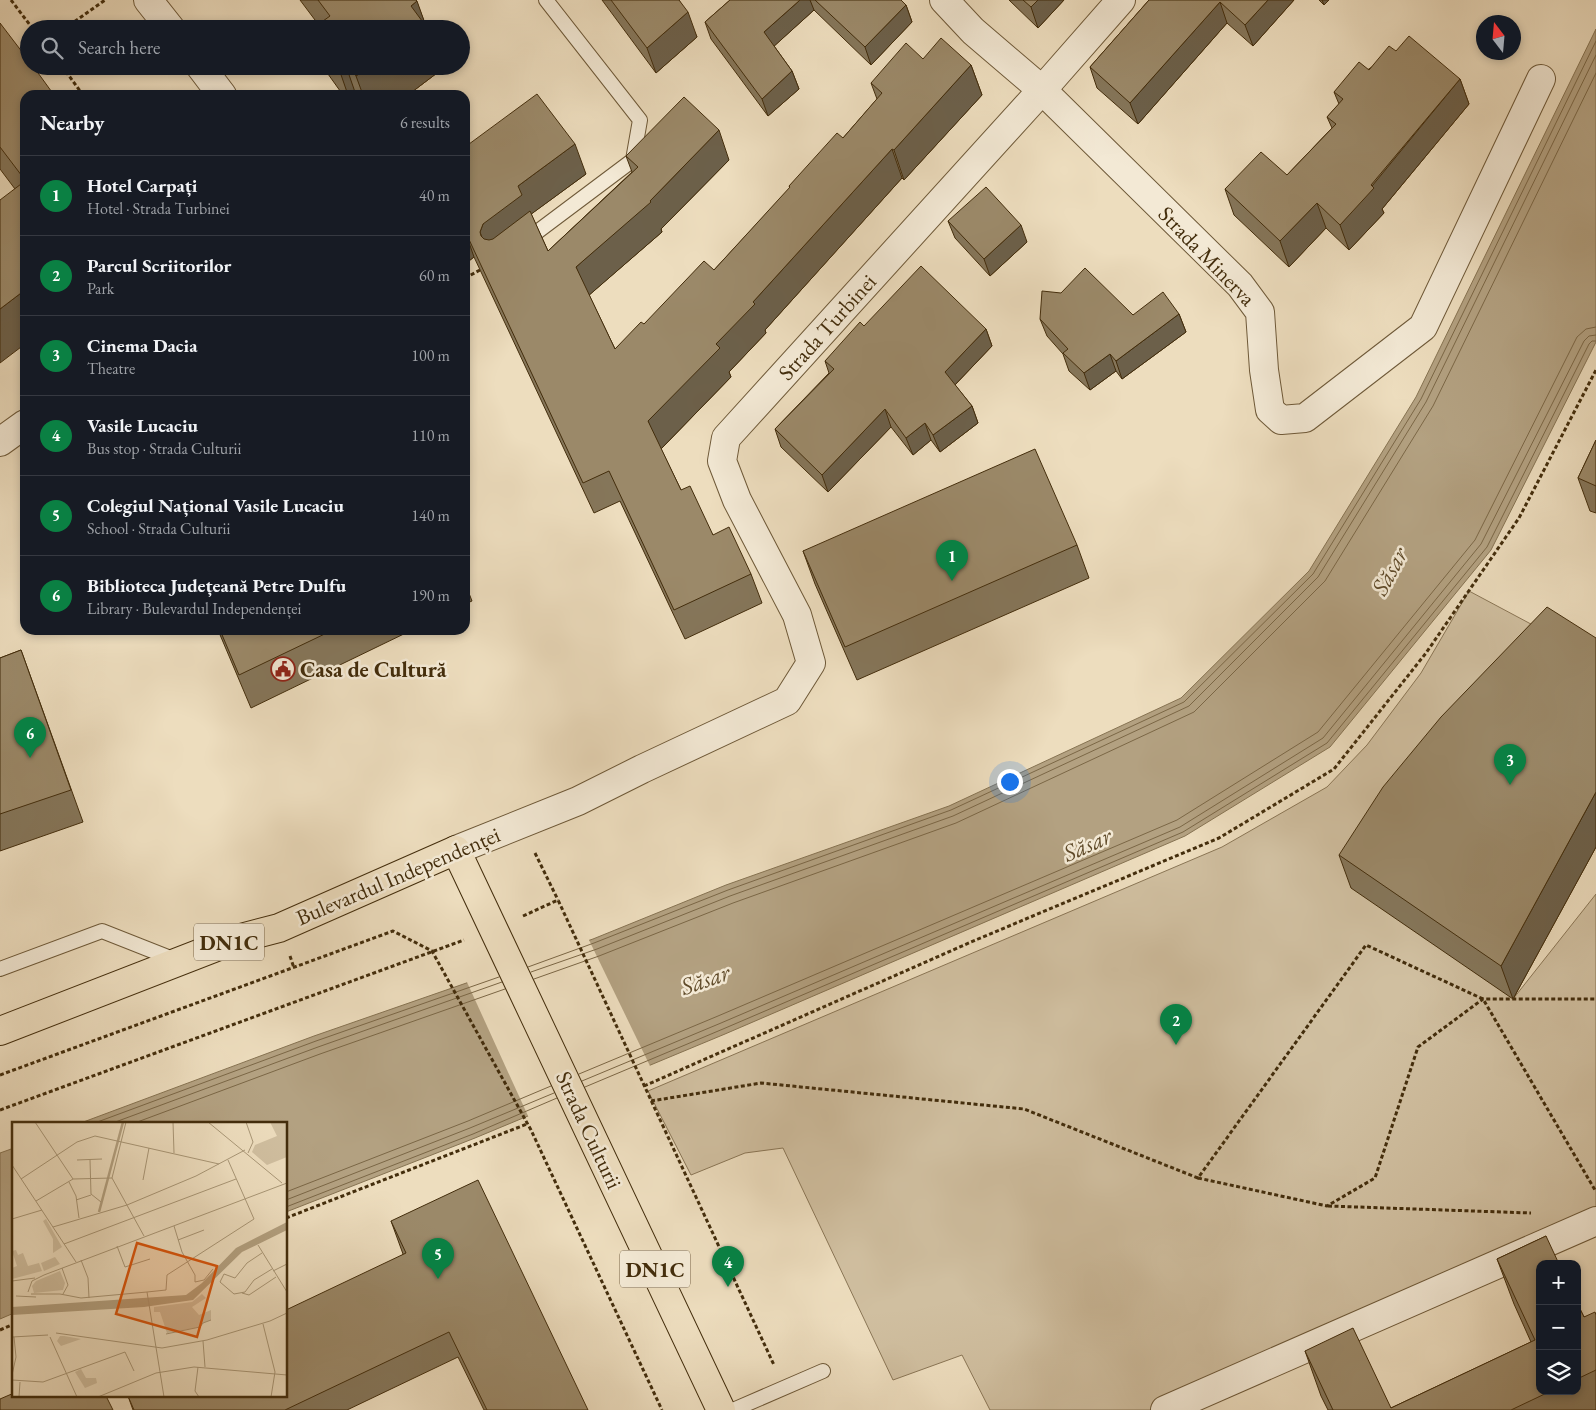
<!DOCTYPE html>
<meta charset="utf-8">
<style>
body{margin:0;font-family:"EB Garamond",serif;background:#242831;color:#f1f3f6}
.controls{position:absolute;right:15px;bottom:15px;display:grid;overflow:hidden;border-radius:10px;box-shadow:0 2px 8px #0003}
.controls button{width:45px;height:45px;display:grid;place-items:center;padding:0;border:0;border-bottom:1px solid #363941;background:#171b24;color:#f1f3f6;font:25px sans-serif}
.compass{position:absolute;left:1476px;top:15px;width:45px;height:45px;border-radius:50%;background:#171b24;box-shadow:0 2px 8px #0003;rotate:344deg}
.you{position:absolute;left:1009px;top:781px;width:18px;height:18px;margin:-12px;border:4px solid #fff;border-radius:50%;background:#1a73e8;box-shadow:0 0 0 8px #1a73e833}
.badge{display:grid;place-items:center;width:32px;height:32px;border-radius:50%;background:#0b8043;color:#fff;font-size:16px;font-weight:700}
.pin{position:absolute;translate:-50% -41px;filter:drop-shadow(0 1px 2px #0008)}
.pin::after{content:'';position:absolute;top:26px;width:18px;height:15px;background:inherit;clip-path:polygon(0 0,100% 0,50% 100%)}
.list{margin:0;padding:0;list-style:none}
h2{display:flex;justify-content:space-between;align-items:center;height:65px;margin:0;padding:0 20px;font-size:21px}
h2 small{font-size:16px;font-weight:400;color:#9ea1a6}
.list li{display:grid;grid-template-columns:32px 1fr auto;gap:15px;align-items:center;box-sizing:border-box;height:80px;padding:0 20px;border-top:1px solid #363941}
.list b{display:block;font-size:19px;white-space:nowrap}
.list p{margin:0;font-size:16px;white-space:nowrap;color:#9ea1a6}
.list em{font-size:16px;font-style:normal;color:#9ea1a6}
.icon{flex:none;width:28px;height:28px;fill:none;stroke:currentColor;stroke-width:2;stroke-linecap:round;stroke-linejoin:round}
.map{position:relative;flex:none;width:1596px;height:1410px;overflow:hidden}
.search{position:absolute;background:#171b24;box-shadow:0 2px 8px #0003;left:20px;top:20px;width:450px;height:55px;display:flex;align-items:center;gap:12px;box-sizing:border-box;padding:0 18px;border-radius:28px;color:#9ea1a6;font-size:19px}
.panel{position:absolute;background:#171b24;box-shadow:0 2px 8px #0003;left:20px;top:90px;width:450px;height:545px;border-radius:15px}
.map>svg:first-child{display:block}
.green{fill:#d0bfa0;stroke:#8a7656}
.water{fill:#b3a181;stroke:#867352}
.pier{fill:#edddbe}
.lines{fill:none;stroke-linecap:round;stroke-linejoin:round}
.shore{stroke:#7b6746;stroke-width:1}
.lane-casing{stroke:#6e5938;stroke-width:16}
.street-casing{stroke:#6e5938;stroke-width:30}
.primary-casing{stroke:#432d0c;stroke-width:30}
.path{stroke:#432d0c;stroke-width:3;stroke-dasharray:4 2.5;stroke-linecap:butt}
.lane{stroke:#f3e9d5;stroke-width:14}
.street{stroke:#f3e9d5;stroke-width:28}
.primary{stroke:#edddbe;stroke-width:28}
.wall{fill:#85765a;stroke:#432d0c}
.shaded-wall{fill:#6c604a;stroke:#432d0c}
.building{fill:#9b8969;stroke:#432d0c}
.labels{text-anchor:middle;dominant-baseline:central;stroke-width:5;stroke-linejoin:round;paint-order:stroke}
.shield{fill:#f3e9d5;stroke:#786548;stroke-width:1}
.shield-label{font-size:21px;font-weight:bold;fill:#432d0c}
.street-label{font-size:22px;fill:#432d0c;stroke:#f3e9d5}
.poi-label{font-size:22px;font-weight:bold;fill:#432d0c;stroke:#f3e9d5;text-anchor:start}
.water-label{font-size:24px;font-style:italic;fill:#5f4a29;stroke:#f3e9d5}
.inset-river{fill:none;stroke:#b3a181;stroke-width:2.5}
.inset-road{fill:none;stroke:#a99777;stroke-width:1}
.view{fill:#d8550c;fill-opacity:0.15;stroke:#d8550c;stroke-width:2.5}
.inset-edge{fill:none;stroke:#432d0c;stroke-width:2.5}
</style>
<div class="map">
<svg width="1596" height="1410" viewBox="0 0 1596 1410">
<rect width="100%" height="100%" fill="#edddbe"/>
<filter id="stains"><feTurbulence type="fractalNoise" baseFrequency=".004" numOctaves="4"/><feColorMatrix values="0 0 0 0 .2 0 0 0 0 .09 0 0 0 0 .02 0 0 0 .5 -.17"/></filter>
<radialGradient id="worn" r=".72"><stop offset=".6" stop-color="#630" stop-opacity="0"/><stop offset="1" stop-color="#630" stop-opacity=".3"/></radialGradient>
<path class="green" d="M1469,591l90,48 -46,360 83,-105v327l-431,189h-175l-28,-55 -69,25 -110,-232 -38,5 -54,22 -43,-84 574,-244 105,-60 40,-42 54,-72z"/>
<g class="water">
<path d="M1596,29v313l-105,208 -161,197 -145,89 -460,198 -250,104 -189,74v-88h-208l236,-88 279,-97 133,-54 223,-79 232,-108 128,-127 107,-174z"/>
<path d="M14,1148v165l-14,6v-166z"/>
</g>
<path class="pier" d="M588,938l63,130 -122,50 -63,-138z"/>
<g class="lines">
<g class="shore">
<path d="M528,967l66,-24 134,-53 223,-80 233,-108 129,-128 108,-175 175,-358"/>
<path d="M531,972l66,-23 133,-53 223,-80 236,-110 129,-129 108,-175 170,-347"/>
<path d="M534,979l65,-23 134,-53 223,-80 238,-111 131,-131 108,-175 163,-333"/>
<path d="M579,1074l139,-58 459,-196 141,-88 157,-192 102,-203 9,-8 10,-2"/>
<path d="M582,1081l139,-58 459,-196 143,-89 158,-194 103,-203 5,-5 7,-1"/>
<path d="M585,1087l138,-58 460,-197 144,-89 160,-196 102,-203 3,-3h4"/>
<path d="M92,1124l224,-83 183,-64"/>
<path d="M110,1124l208,-77 184,-65"/>
<path d="M132,1124l188,-70 185,-65"/>
<path d="M286,1192l182,-71 83,-35"/>
<path d="M286,1200l184,-72 84,-35"/>
<path d="M286,1207l187,-73 84,-36"/>
</g>
<g class="lane-casing">
<g id="lane">
<path d="M525,241l108,-81 7,-40 -94,-120"/>
<path d="M0,969l102,-38 76,30"/>
<path d="M733,1410l90,-39"/>
</g>
</g>
<g class="street-casing">
<g id="street">
<path d="M148,0l23,29"/>
<path d="M944,0l29,31 69,59 198,195 20,27 4,58 6,40 11,10 24,-2 118,-91 118,-248"/>
<path d="M200,66l22,29"/>
<path d="M0,442l25,-18"/>
<path d="M456,850l122,-49 64,-32 145,-68 24,-38 -14,-48 -60,-115 -15,-39 4,-23 316,-348 79,-90"/>
<path d="M1165,1410l431,-189"/>
</g>
</g>
<g class="primary-casing">
<path id="primary" d="M0,1031l237,-92 42,-11 177,-78 265,560"/>
</g>
<g class="path">
<path d="M11,0l22,29"/>
<path d="M64,29l41,-29"/>
<path d="M22,58l7,-4"/>
<path d="M62,66l21,29"/>
<path d="M465,278l17,-9"/>
<path d="M535,853l23,47"/>
<path d="M523,916l35,-16 216,465"/>
<path d="M290,956l4,12"/>
<path d="M0,1075l393,-144 39,20 99,179 131,280"/>
<path d="M644,1086l334,-147 241,-101 115,-69 92,-116 93,-135 77,-148"/>
<path d="M651,1101l110,-18 263,26 174,69 168,-233 117,54 112,191"/>
<path d="M0,1110l464,-170"/>
<path d="M1198,1178l129,28 48,-28 43,-131 65,-48h113"/>
<path d="M1328,1206l203,7"/>
<path d="M286,1218l241,-94"/>
<path d="M0,1330l14,-6"/>
</g>
<use href="#lane" class="lane"/>
<use href="#street" class="street"/>
<use href="#primary" class="primary"/>
</g>
<g class="wall">
<path d="M300,0h116l11,29h-115l6,-5z"/>
<path d="M602,0h77l18,37 -41,36z"/>
<path d="M730,0h171l5,5 6,17 -41,43 -57,-55 -40,36 18,25 7,18 -31,27 -57,-77 -6,-17z"/>
<path d="M1009,0h55l-26,28z"/>
<path d="M1149,0h145l-41,46 -26,-23 -89,101 -41,-36 -7,-21z"/>
<path d="M1319,0h10l-5,5z"/>
<path d="M0,23l25,72v249l-10,-155 -15,-20z"/>
<path d="M1396,51l64,28 9,25 -87,105 2,4 -35,37 -23,-22 -37,39 -55,-52 -9,-26 62,-14 45,-47 -5,-11 12,-13 -5,-12z"/>
<path d="M923,59l48,6 11,30 -78,85 -2,-2 -137,152 1,3 -37,39 2,5 -70,72 20,41 32,45 38,39 11,29 -77,36 -65,-138 -26,12 -120,-256 -9,7v-117l121,27 -55,40 17,37 84,-79 -6,-16 103,4 -68,69 1,3 -73,63 26,54 29,-25 70,-54 76,-82 -1,-2 54,-48 34,-39 -6,-16z"/>
<path d="M325,66h115l1,4 -33,25h-65l-15,-21z"/>
<path d="M948,221l79,21 -37,34 -35,-38z"/>
<path d="M1179,314l7,18 -64,47 -6,-8 -26,19 -21,-19 -6,-17 -16,-18 -7,-17 93,-4z"/>
<path d="M864,326l122,3 6,17 -37,39 17,21 6,17 -38,29 -9,-12 -18,15 -22,-28 -63,65 -47,-45 -6,-18 54,-56 -4,-12z"/>
<path d="M1596,440v73l-6,-2 -12,-33z"/>
<path d="M1077,545l12,33 -232,102 -42,-96 -12,-33z"/>
<path d="M465,583l7,18 -7,3z"/>
<path d="M218,630h194l-161,78z"/>
<path d="M1596,638v209l-83,152 -162,-111 -12,-33z"/>
<path d="M21,650l62,172 -83,29v-193z"/>
<path d="M391,1221l197,189h-104l-26,-53 -111,53h-214l-5,-14h158l117,-142z"/>
<path d="M1546,1236l-6,155h37v-88l7,14 12,-2v95h-268l-7,-14 -16,-45 86,57 140,-66 -17,-38 -17,-45z"/>
</g>
<g class="shaded-wall">
<path d="M800,0h10l4,10 -43,39 -7,-17z"/>
<path d="M1038,0h26l-26,28 -7,-21z"/>
<path d="M1268,0h26l-41,46 -8,-21z"/>
<path d="M1322,0h7l-5,5z"/>
<path d="M417,1l10,28h-8l-8,-23z"/>
<path d="M1220,2l7,21 -89,101 -8,-21z"/>
<path d="M906,5l6,17 -41,43 -6,-18z"/>
<path d="M688,12l9,25 -41,36 -9,-25z"/>
<path d="M971,65l11,30 -78,85 -10,-30z"/>
<path d="M338,66h8l10,29h-8z"/>
<path d="M370,66h70l1,4 -33,25h-45l-7,-19z"/>
<path d="M792,71l7,18 -31,27 -6,-17z"/>
<path d="M1460,79l9,25 -87,105 2,4 -35,37 -9,-25z"/>
<path d="M719,130l10,30 -68,69 1,3 -75,65 -11,-30 74,-66z"/>
<path d="M575,144l11,30 -56,41 -38,51 -12,-34 3,-8 35,-38z"/>
<path d="M892,149l10,29 -137,152 1,3 -37,39 2,5 -72,74 -11,-30 105,-119z"/>
<path d="M1317,203l9,25 -37,39 -9,-26z"/>
<path d="M1021,225l6,17 -37,34 -6,-17z"/>
<path d="M465,231l9,26 -9,7z"/>
<path d="M25,290v54l-25,19v-54z"/>
<path d="M1179,314l7,18 -64,47 -6,-18z"/>
<path d="M986,329l6,17 -41,43 -6,-17z"/>
<path d="M1110,354l6,17 -26,19 -6,-17z"/>
<path d="M972,406l6,17 -38,29 -7,-17z"/>
<path d="M885,409l6,18 -63,65 -6,-17z"/>
<path d="M925,423l6,17 -18,15 -7,-17z"/>
<path d="M1596,792v55l-83,152 -12,-33z"/>
</g>
<g class="building">
<path d="M318,0h98l1,1 -6,5 14,19 -6,4h-107l18,-13z"/>
<path d="M611,0h68l9,12 -41,36z"/>
<path d="M730,0h70l-36,32 28,39 -30,28 -57,-77z"/>
<path d="M815,0h86l5,5 -41,42z"/>
<path d="M1023,0h15l-7,7z"/>
<path d="M1149,0h119l-23,25 -25,-23 -90,101 -40,-36z"/>
<path d="M0,23l29,38v5h4l21,29h-29v85l-25,-33z"/>
<path d="M1409,36l51,43 -89,106 3,3 -34,37 -23,-22 -37,38 -55,-52 36,-37 26,23 49,-51 -9,-7 16,-18 -9,-7 25,-30 10,8 20,-24 7,5z"/>
<path d="M941,38l30,27 -77,85 -2,-1 -139,153 2,2 -39,40 4,4 -72,73 33,69 9,-4 23,49 16,-8 22,47 -77,36 -65,-139 -26,12 -118,-252v-84l72,-53 38,50 -57,42 4,9 -39,29 -3,8 1,4 3,3 5,1 4,-1 37,-28 18,40 90,-84 -12,-11 58,-59 35,33 -69,71 1,1 -75,65 39,82 26,-27 3,2 60,-63 10,9 76,-83 -1,-1 48,-53 6,5 39,-45 -11,-10 35,-40 17,16z"/>
<path d="M349,66h21l-14,10z"/>
<path d="M25,181v109l-25,19v-109z"/>
<path d="M986,187l35,38 -37,34 -36,-38z"/>
<path d="M921,266l65,63 -41,43 27,34 -39,29 -8,-12 -19,15 -21,-29 -63,66 -47,-46 59,-60 -9,-8 35,-39 4,4z"/>
<path d="M1085,268l48,47 30,-23 16,22 -63,47 -6,-7 -26,19 -21,-20 5,-4 -28,-30 2,-28 19,2z"/>
<path d="M1596,440v46l-18,-8z"/>
<path d="M1035,449l42,96 -232,102 -42,-96z"/>
<path d="M1547,607l49,31v154l-95,174 -162,-111 44,-68 58,-70z"/>
<path d="M220,630h113l-94,45z"/>
<path d="M21,650l50,140 -71,24v-156z"/>
<path d="M478,1180l110,230h-101l-38,-78 -164,78h-151l-6,-14h158v-86l120,-57 -15,-32z"/>
<path d="M1546,1236l13,28h-19v127h11l-40,19h-178l-28,-59 48,-23 38,80 144,-68 -38,-81z"/>
<path d="M1577,1303l7,14 11,-5 1,3v55l-19,9z"/>
<path d="M14,1393v3h92l7,14h-113v-11z"/>
</g>
<defs>
<g id="civic-ring" transform="scale(1.25)"><circle r="9.5" fill="#f3e9d5" stroke="#8f2418" stroke-width="1.5"/><path d="M-.6-6.5H3V-4.5H.6V-3L4-1V1h2V6H-6V1h2V-1L-.6-3ZM-1.2 2.5V6h2.4V2.5Z" fill="#8f2418"/></g>
</defs>
<g fill-rule="evenodd">
<use href="#civic-ring" x="283" y="669"/>
</g>
<g class="labels">
<g class="shield">
<rect x="194" y="923.5" width="70" height="37" rx="4"/>
<rect x="620" y="1250.5" width="70" height="37" rx="4"/>
</g>
<g class="shield-label">
<text x="229" y="942">DN1C</text>
<text x="655" y="1269">DN1C</text>
</g>
<g class="street-label">
<text transform="translate(1207 256) rotate(46)">Strada Minerva</text>
<text transform="translate(827 327) rotate(-48)">Strada Turbinei</text>
<text transform="translate(398 876) rotate(-23)">Bulevardul Independenței</text>
<text transform="translate(589 1130) rotate(65)">Strada Culturii</text>
</g>
<g class="poi-label">
<text x="300" y="669">Casa de Cultură</text>
</g>
<g class="water-label">
<text transform="translate(1389 571) rotate(-62)">Săsar</text>
<text transform="translate(1087 844) rotate(-24)">Săsar</text>
<text transform="translate(705 979) rotate(-19)">Săsar</text>
</g>
</g>
<g transform="translate(12 1122)">
<rect width="275" height="275" fill="#edddbe"/>
<path d="M258,0h17v35l-20,8 -15,-13 3,-7 22,-9zM34,97l16,28 -9,6v-14l-10,-18zM4,128l2,5 5,-2 5,13 11,-3 3,8 -30,8v-11l5,-2 -5,-15zM43,135l5,7 -16,7 -3,-8zM48,149l5,12 -2,7 -29,3 -2,-7 4,-5zM190,172l4,4 -14,9 7,8 12,-5v10l-8,3 -3,4 -33,6 -7,-21h-6v-5l38,-5zM48,214h4l17,3 -20,7 -4,-5zM69,247l5,9h10l1,5 -12,5 -10,-16z" fill="#d0bfa0"/>
<path d="M275,100v8l-45,22 -49,48 -49,7 -132,8v-8l174,-12 16,-12 34,-35z" fill="#b3a181"/>
<path class="inset-river" d="M87,90l24,-90"/>
<path class="inset-road" d="M23,0l38,57M114,0l-14,56 32,58M161,0l1,31M196,0l74,61M234,0l7,20 -5,11M65,38l25,-1M78,38l1,34 10,8M0,43l64,97M9,57l56,-37 18,-6 124,28M131,58l6,-32M57,60l7,14 3,22M64,78l15,-5M24,79l37,-22 39,-1M0,97l30,-9M162,104l8,26 13,23v7l9,-2 9,-11M41,105l74,-22 69,-29 49,-26M166,118l26,-10M52,122l172,-65M246,123l29,47M105,124l8,21 25,-8M250,131l-15,10 -12,15 -11,-4 -4,8 14,12 11,-2 9,-12 18,-11M69,138l7,18 1,20M50,146l6,17 -5,9M261,149l14,-7M0,159l23,-3M16,170l4,-11 12,-6 243,-92M135,170l19,-2 1,-15 87,-56 -26,-59M230,171l7,2 27,-18M19,172h29l21,4 66,-6 13,80M4,174l20,1M251,202l12,48 -4,25M44,211l106,15 45,-8 63,-19 17,-8M154,212l34,-7 3,-4 8,-3M0,215l36,-2M38,215l27,60M191,219l2,26M186,245l-3,24 4,6M148,250l4,25M0,253l4,-18 -2,-20M0,258l31,2 82,-30 9,19M7,275l1,-15M86,275l58,-24 38,-6 93,8"/>
<path class="view" d="M125,121l80,23 -20,71 -81,-23z"/>
<rect width="275" height="275" class="inset-edge"/>
</g>
<rect width="100%" height="100%" filter="url(#stains)"/>
<rect width="100%" height="100%" fill="url(#worn)"/>
</svg>
<div class="controls">
<button>+</button>
<button>−</button>
<button><svg class="icon" aria-label="layers" viewBox="0 0 24 24"><path d="M12 4l9 5-9 5-9-5zM3 14l9 5 9-5"/></svg></button>
</div>
<svg class="compass" viewBox="-18 -18 36 36"><path d="M0-13l5 13h-10z" fill="#e53935"/><path d="M0 13l5-13h-10z" fill="#9ea1a6"/></svg>
<div class="you"></div>
<div class="pin badge" style="left:952px;top:581px">1</div>
<div class="pin badge" style="left:1176px;top:1045px">2</div>
<div class="pin badge" style="left:1510px;top:785px">3</div>
<div class="pin badge" style="left:728px;top:1287px">4</div>
<div class="pin badge" style="left:438px;top:1279px">5</div>
<div class="pin badge" style="left:30px;top:758px">6</div>
<div class="search"><svg class="icon" aria-label="search" viewBox="0 0 24 24"><circle cx="10" cy="10" r="6"/><path d="M15 15l6 6"/></svg>Search here</div>
<section class="panel">
<h2>Nearby<small>6 results</small></h2>
<ul class="list">
<li><span class="badge">1</span><div><b>Hotel Carpați</b><p>Hotel · Strada Turbinei</p></div><em>40 m</em></li>
<li><span class="badge">2</span><div><b>Parcul Scriitorilor</b><p>Park</p></div><em>60 m</em></li>
<li><span class="badge">3</span><div><b>Cinema Dacia</b><p>Theatre</p></div><em>100 m</em></li>
<li><span class="badge">4</span><div><b>Vasile Lucaciu</b><p>Bus stop · Strada Culturii</p></div><em>110 m</em></li>
<li><span class="badge">5</span><div><b>Colegiul Național Vasile Lucaciu</b><p>School · Strada Culturii</p></div><em>140 m</em></li>
<li><span class="badge">6</span><div><b>Biblioteca Județeană Petre Dulfu</b><p>Library · Bulevardul Independenței</p></div><em>190 m</em></li>
</ul>
</section>
</div>
